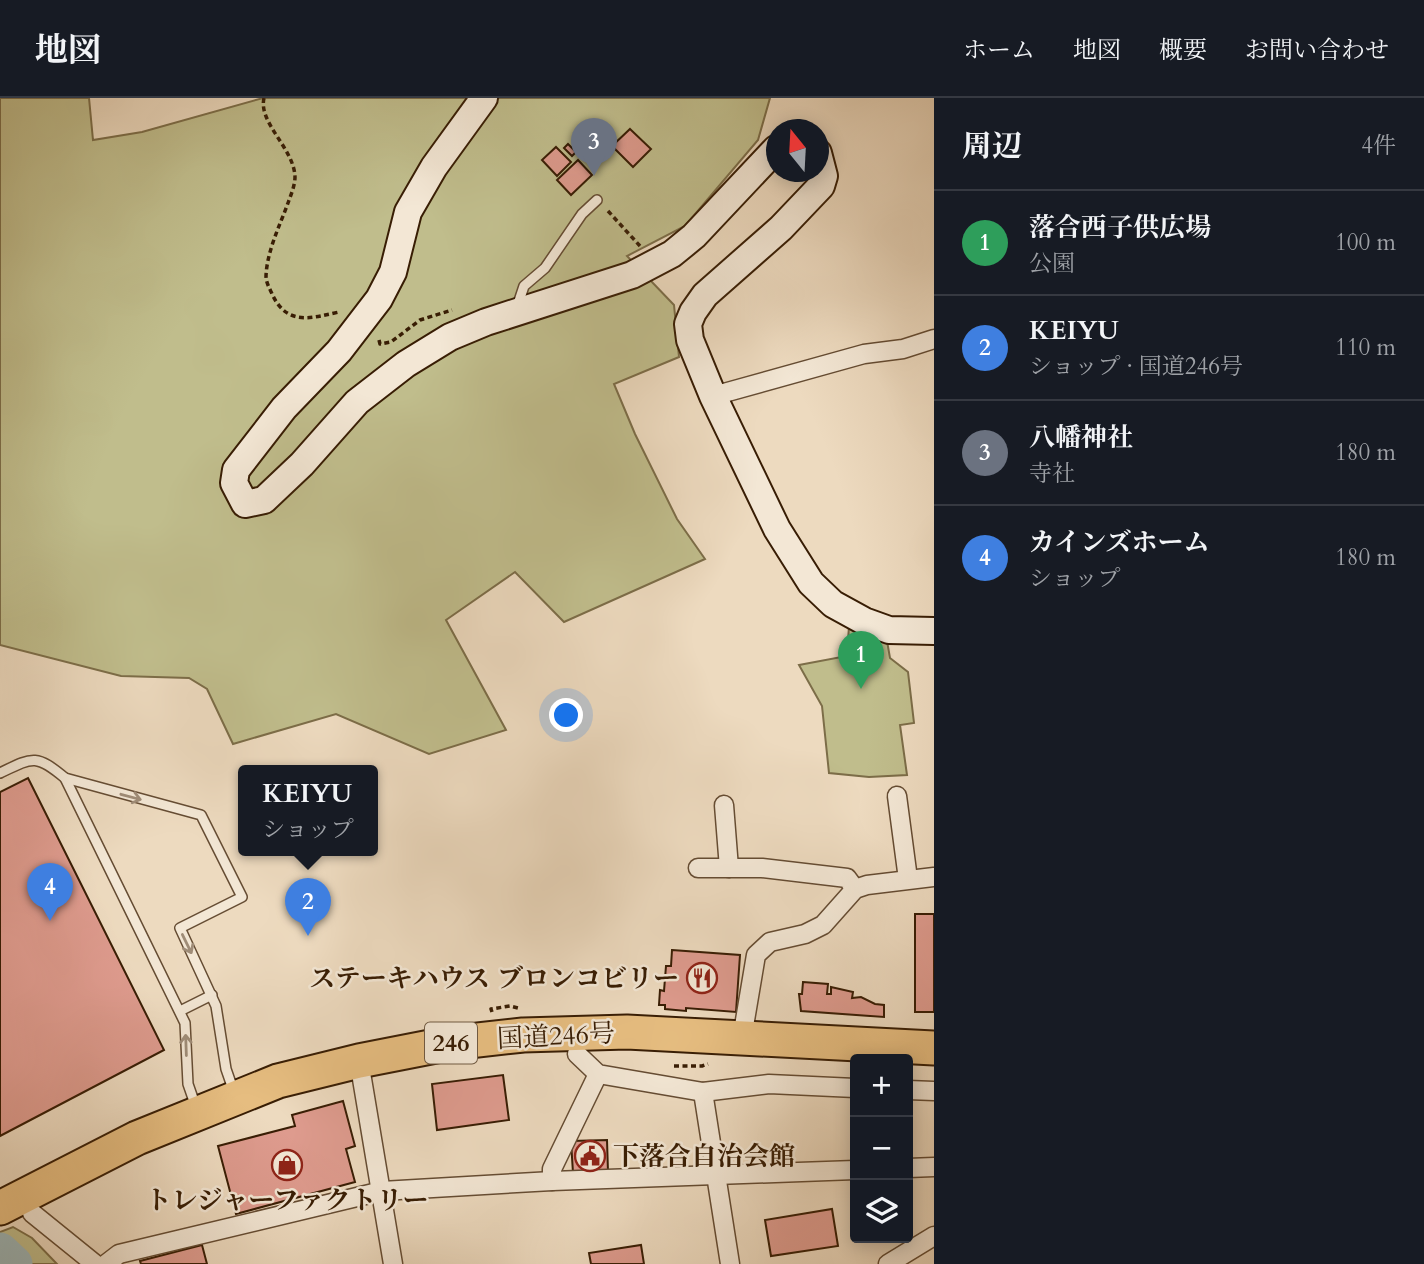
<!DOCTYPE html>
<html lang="ja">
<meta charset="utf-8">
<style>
body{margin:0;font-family:Cardo,"Noto Serif JP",serif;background:#242831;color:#f1f3f6}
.controls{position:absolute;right:21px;bottom:21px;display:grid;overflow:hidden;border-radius:7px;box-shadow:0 4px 18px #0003}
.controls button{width:63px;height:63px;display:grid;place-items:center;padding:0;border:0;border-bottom:2px solid #363941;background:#171b24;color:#f1f3f6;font:35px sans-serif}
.compass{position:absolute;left:766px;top:21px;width:63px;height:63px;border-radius:50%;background:#171b24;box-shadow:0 4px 18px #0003;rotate:342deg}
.you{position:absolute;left:567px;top:618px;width:24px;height:24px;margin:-18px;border:5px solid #fff;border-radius:50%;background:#1a73e8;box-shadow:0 0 0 10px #1a73e833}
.badge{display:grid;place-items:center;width:46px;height:46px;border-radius:50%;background:#2563eb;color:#fff;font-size:23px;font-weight:700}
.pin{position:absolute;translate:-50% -58px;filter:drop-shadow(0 2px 4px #0008)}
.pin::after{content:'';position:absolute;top:37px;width:24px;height:21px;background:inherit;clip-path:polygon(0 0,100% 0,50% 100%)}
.popup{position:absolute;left:238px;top:667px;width:140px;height:91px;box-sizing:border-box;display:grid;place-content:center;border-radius:7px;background:#171b24;filter:drop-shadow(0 2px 5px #0005);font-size:23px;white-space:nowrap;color:#9ea1a6}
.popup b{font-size:26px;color:#f1f3f6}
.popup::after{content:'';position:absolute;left:50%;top:100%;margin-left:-14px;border:14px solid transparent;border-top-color:#171b24}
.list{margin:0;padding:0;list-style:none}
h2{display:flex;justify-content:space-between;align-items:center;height:91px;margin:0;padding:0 28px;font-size:30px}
h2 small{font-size:23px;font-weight:400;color:#9ea1a6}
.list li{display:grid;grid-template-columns:46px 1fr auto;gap:21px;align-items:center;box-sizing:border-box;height:105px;padding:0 28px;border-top:2px solid #363941}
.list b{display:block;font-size:26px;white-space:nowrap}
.list p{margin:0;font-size:23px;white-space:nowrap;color:#9ea1a6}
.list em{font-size:23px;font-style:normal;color:#9ea1a6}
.icon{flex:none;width:38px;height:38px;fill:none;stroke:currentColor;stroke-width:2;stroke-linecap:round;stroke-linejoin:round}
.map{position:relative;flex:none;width:934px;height:1166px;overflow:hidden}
header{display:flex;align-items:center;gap:42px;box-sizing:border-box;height:98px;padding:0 35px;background:#171b24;border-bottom:2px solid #363941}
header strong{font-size:33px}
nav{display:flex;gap:38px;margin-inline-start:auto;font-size:24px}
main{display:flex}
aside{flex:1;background:#171b24}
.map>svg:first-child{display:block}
.green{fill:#c0bd8c;stroke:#7c6d48;stroke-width:2}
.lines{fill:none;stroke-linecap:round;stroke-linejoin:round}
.river{stroke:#9db8bb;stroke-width:37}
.building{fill:#de9b8e;stroke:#381d04;stroke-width:2}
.lane-casing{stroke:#654c33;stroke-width:12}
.street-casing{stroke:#654c33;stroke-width:21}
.secondary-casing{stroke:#381d04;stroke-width:30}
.highway-casing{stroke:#381d04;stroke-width:37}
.path{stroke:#381d04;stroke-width:3.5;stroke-dasharray:5 3.5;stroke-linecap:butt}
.lane{stroke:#f3e7d5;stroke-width:9}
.street{stroke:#f3e7d5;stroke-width:18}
.secondary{stroke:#f3e7d5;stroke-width:26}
.highway{stroke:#e6bd80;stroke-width:33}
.oneway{stroke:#9f8c77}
.labels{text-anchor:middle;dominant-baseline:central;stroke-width:5;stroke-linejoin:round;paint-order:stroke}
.shield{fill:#f3e7d5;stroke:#705a43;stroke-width:2}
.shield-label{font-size:24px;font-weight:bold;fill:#381d04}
.poi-label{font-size:26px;font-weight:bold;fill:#381d04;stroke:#f3e7d5;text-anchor:end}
.street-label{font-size:26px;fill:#381d04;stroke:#f3e7d5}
</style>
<header>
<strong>地図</strong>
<nav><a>ホーム</a><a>地図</a><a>概要</a><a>お問い合わせ</a></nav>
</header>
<main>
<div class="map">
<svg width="934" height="1166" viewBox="0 0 934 1166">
<rect width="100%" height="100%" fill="#eddabf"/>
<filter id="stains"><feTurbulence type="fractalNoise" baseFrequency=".00286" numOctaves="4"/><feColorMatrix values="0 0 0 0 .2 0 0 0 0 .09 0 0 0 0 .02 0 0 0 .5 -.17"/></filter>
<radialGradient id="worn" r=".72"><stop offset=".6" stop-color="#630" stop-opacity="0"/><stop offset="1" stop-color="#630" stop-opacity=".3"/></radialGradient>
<g class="green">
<path d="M0,0h89l4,42 49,-8 121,-34h507l-12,42 -73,86 -58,30 47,49 5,52 -65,27 21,50 42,85 28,40 -141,63 -49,-50 -69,48 60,110 -77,24 -93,-40 -103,30 -26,-55 -18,-11 -68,-2 -121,-31z"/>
<path d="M849,528l38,15 3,17 18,14 6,51 -14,2 7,50 -38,2 -40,-4 -7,-67 -23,-41 48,-9z"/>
<path d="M13,1129l19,11 25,26h-57v-32z"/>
</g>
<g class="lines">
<path class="river" d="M0,1153l14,13"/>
</g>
<g class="building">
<path d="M630,31l21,20 -18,18 -21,-21z"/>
<path d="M568,46l8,8 -4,4 -8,-8z"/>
<path d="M556,49l15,15 -14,14 -15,-16z"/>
<path d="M578,62l14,15 -21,20 -14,-15z"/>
<path d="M28,680l136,272 -164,86v-344z"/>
<rect x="915" y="816" width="19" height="98"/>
<path d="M672,852l68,5 -4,57 -50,-4v3l-21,-2v-4h-6l1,-15 4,1 2,-25h5z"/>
<path d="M803,884l25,2 -1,10h4v-7l22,5 -1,6 9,-1 14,7 9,1v12l-83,-6 -2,-17h3z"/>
<path d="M503,977l6,45 -72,10 -5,-46z"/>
<path d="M343,1003l12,45 -9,3 9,33 -119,32 -18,-68 77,-20 -3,-11z"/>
<path d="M607,1042l1,32 -35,1 -2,-32z"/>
<path d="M832,1111l6,37 -67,10 -6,-36z"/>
<path d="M202,1147l5,19h-66l-1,-3z"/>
<path d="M641,1147l3,19h-53l-2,-11z"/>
</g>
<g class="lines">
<g class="lane-casing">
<g id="lane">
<path d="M517,209l7,-21 21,-18 37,-54 15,-14"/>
<path d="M0,675c33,-16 36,-19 65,5l136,37 41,82 -62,31 36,78 10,63 8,23"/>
<path d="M65,680l120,245 3,61 8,23"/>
<path d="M180,913l32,-16"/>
</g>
</g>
<g class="street-casing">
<g id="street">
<path d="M713,298l151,-42 39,-5 31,-10"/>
<path d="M897,698l11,83"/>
<path d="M724,707l5,63"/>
<path d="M698,770h64l85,10 8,11"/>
<path d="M742,940l14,-83 14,-13 35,-8 18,-9 32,-36 12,-4 67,-8"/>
<path d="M577,956l21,20 105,18 66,-8 86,4"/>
<path d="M359,963l34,203"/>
<path d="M908,992l26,1"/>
<path d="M703,994l27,172"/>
<path d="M908,1070l26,-1"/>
<path d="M552,1083v-12l46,-95"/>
<path d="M32,1115l63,51"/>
<path d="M106,1166l13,-10 263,-63 170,-10 303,-11"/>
<path d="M888,1166l46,-28"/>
</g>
</g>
<g class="secondary-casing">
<g id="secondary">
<path d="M484,0l-50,69 -26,45 -15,60 -14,27 -40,52 -55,57 -48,62 -2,13 11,21 19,-4 38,-36 55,-62 49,-38 44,-27 36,-15 146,-47 40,-21 22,-18 82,-87"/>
<path d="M818,55l6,23 -3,10 -40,42 -76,67 -12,17 -5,12 2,16 23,56 64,133 34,54 22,21 31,17 25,9 45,1"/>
</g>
</g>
<g class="highway-casing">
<path id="highway" d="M0,1110l137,-70 141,-57 81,-20 92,-18 72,-8 104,-3 307,16"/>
</g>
<g class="path">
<path d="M264,0c-6,25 30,50 31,79 0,8 -4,18 -7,26 -8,22 -21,48 -22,73 0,7 4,13 7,20 15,30 38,22 66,16"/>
<path d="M608,113l32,35"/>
<path d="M379,242l1,4 11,-2 29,-22 32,-10"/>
<path d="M492,914l-1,-3 19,-3 8,2"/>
<path d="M674,968h28l6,-2"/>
</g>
<use href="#lane" class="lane"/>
<use href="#street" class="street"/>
<use href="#secondary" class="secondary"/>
<use href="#highway" class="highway"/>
</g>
<defs><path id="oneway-shaft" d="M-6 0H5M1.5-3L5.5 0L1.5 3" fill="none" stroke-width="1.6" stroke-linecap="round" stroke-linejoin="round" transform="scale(1.75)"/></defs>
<g class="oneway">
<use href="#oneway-shaft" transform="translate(131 699) rotate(15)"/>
<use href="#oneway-shaft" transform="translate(187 846) rotate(64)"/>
<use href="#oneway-shaft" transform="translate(186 947) rotate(-92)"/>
</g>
<defs>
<g id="restaurant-ring" transform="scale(1.575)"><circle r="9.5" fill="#f3e7d5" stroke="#8f2418" stroke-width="1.5"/><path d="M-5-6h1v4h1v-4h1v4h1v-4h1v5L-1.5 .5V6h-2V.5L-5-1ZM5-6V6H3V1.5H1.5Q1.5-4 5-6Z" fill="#8f2418"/></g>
<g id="civic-ring" transform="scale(1.575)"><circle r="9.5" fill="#f3e7d5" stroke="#8f2418" stroke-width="1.5"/><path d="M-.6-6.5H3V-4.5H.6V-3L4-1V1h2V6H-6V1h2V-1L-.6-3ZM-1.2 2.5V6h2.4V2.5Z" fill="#8f2418"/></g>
<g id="shop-ring" transform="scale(1.575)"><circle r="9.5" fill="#f3e7d5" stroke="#8f2418" stroke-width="1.5"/><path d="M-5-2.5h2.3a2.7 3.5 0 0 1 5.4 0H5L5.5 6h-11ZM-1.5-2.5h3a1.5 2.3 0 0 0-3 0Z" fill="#8f2418"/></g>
</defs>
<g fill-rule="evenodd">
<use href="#restaurant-ring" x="702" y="880"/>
<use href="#civic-ring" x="590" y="1058"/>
<use href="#shop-ring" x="287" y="1067"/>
</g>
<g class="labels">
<rect class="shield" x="425" y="924.5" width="52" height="41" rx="5"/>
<g class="shield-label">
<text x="451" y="945">246</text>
</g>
<g class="poi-label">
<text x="679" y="880">ステーキハウス ブロンコビリー</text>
<text x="613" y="1058" text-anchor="start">下落合自治会館</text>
<text x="287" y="1102" text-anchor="middle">トレジャーファクトリー</text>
</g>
<g class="street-label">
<text transform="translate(556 938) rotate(-3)">国道246号</text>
</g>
</g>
<rect width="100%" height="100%" filter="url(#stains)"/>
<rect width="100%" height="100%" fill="url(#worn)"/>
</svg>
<div class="controls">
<button>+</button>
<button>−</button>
<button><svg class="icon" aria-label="layers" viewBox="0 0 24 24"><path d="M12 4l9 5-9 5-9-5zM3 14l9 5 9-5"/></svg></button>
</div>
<svg class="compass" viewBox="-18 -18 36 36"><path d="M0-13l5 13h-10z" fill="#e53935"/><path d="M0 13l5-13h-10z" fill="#9ea1a6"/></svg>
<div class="you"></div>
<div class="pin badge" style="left:861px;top:591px;background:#2e9e5b">1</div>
<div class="pin badge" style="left:308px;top:838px;background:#3f7fe0">2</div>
<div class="popup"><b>KEIYU</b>ショップ</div>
<div class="pin badge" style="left:594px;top:78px;background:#6b7280">3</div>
<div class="pin badge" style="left:50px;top:823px;background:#3f7fe0">4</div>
</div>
<aside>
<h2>周辺<small>4件</small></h2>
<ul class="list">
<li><span class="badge" style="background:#2e9e5b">1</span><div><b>落合西子供広場</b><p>公園</p></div><em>100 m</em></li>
<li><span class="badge" style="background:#3f7fe0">2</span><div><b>KEIYU</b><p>ショップ · 国道246号</p></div><em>110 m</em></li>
<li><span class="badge" style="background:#6b7280">3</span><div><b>八幡神社</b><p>寺社</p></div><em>180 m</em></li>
<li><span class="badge" style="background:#3f7fe0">4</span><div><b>カインズホーム</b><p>ショップ</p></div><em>180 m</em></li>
</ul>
</aside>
</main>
